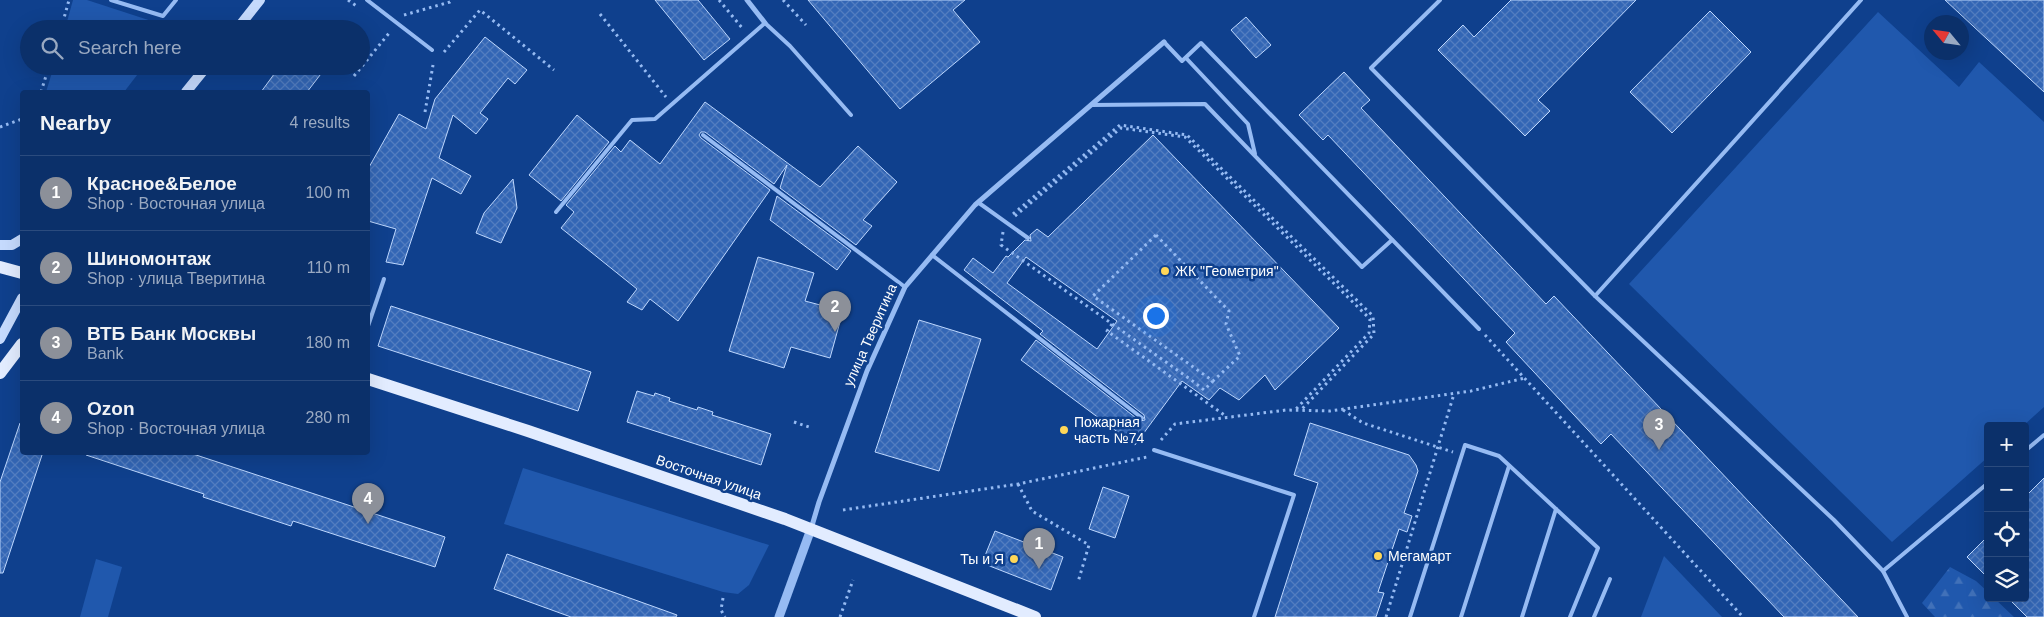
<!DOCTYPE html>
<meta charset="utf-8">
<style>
body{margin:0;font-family:Helvetica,sans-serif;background:#193c72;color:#f1f3f6}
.controls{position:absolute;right:15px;bottom:15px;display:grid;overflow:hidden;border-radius:5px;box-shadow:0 5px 20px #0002}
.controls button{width:45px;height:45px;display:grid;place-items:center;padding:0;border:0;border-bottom:1px solid #2b4b7e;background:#0b306a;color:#f1f3f6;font:25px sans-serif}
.compass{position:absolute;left:1924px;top:15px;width:45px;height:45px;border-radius:50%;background:#0b306a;box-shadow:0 5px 20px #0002;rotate:299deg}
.you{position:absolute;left:1155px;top:315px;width:18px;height:18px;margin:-12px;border:4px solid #fff;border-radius:50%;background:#1a73e8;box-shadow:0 0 0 8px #1a73e833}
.badge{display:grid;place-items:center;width:32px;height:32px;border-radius:50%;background:#8c9099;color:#fff;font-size:16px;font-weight:700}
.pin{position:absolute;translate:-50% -41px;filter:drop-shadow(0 1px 2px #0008)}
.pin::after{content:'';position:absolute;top:26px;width:18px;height:15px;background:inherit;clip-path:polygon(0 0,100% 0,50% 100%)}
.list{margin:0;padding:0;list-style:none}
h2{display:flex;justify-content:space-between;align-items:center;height:65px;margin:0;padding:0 20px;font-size:21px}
h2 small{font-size:16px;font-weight:400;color:#9aa9c1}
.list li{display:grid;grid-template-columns:32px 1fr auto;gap:15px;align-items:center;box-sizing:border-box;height:75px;padding:0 20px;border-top:1px solid #2b4b7e}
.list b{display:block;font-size:19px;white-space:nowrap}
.list p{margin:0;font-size:16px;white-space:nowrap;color:#9aa9c1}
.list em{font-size:16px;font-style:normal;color:#9aa9c1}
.icon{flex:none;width:28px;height:28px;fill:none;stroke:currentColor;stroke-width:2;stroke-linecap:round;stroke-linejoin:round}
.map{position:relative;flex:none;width:2044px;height:617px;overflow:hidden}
.search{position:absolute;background:#0b306a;box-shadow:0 5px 20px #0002;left:20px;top:20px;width:350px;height:55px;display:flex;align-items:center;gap:12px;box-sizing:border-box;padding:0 18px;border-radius:28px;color:#9aa9c1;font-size:19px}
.panel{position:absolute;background:#0b306a;box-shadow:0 5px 20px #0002;left:20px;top:90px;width:350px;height:365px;border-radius:5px}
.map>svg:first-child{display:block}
.grass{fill:#2058ad}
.forest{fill:url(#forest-firs)}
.building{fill:url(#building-cross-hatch);stroke:#bdd7fe;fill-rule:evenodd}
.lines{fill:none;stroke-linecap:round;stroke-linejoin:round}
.path{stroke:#96bbf3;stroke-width:3;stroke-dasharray:2.5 4;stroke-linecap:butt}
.service{stroke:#96bbf3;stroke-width:4}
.minor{stroke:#96bbf3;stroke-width:5}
.tertiary{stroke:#96bbf3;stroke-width:9}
.secondary{stroke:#c5dafd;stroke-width:10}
.primary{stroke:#e2ecff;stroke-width:12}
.poi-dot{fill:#ffd758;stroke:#0f408d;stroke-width:2}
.labels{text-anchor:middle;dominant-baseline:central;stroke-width:5;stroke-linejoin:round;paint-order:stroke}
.poi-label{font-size:14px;fill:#fff;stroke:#0f408d;text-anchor:start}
.street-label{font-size:14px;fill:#fff;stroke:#0f408d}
</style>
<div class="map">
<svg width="2044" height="617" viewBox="0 0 2044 617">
<defs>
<pattern id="forest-firs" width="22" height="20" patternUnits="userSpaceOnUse" patternTransform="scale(1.25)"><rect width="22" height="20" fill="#2058ad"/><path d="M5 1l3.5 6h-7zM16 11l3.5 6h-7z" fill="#4171b9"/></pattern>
<pattern id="building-cross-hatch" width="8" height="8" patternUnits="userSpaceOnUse" patternTransform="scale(1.25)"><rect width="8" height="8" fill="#3366b5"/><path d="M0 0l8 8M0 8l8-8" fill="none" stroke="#527dc0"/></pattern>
</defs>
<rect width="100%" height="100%" fill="#0f408d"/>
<g class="grass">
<path d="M73,0h14l86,28 -108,1z"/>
<path d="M1878,12l81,75 20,-25 65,60v285l-21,19h-35v31l-96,85 -263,-258z"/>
<path d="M54,66h90l-20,26h-78z"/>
<path d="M523,468l246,77 -20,40 -11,9 -15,-2 -219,-68z"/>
<path d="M1664,556l58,61h-81z"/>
<path d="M96,559l26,8 -14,50h-28z"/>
</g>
<path class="forest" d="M1950,567l26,14 12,11v6h6l20,19h-79l-13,-14z"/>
<g class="building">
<path d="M655,0h43l32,39 -26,21z"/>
<path d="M808,0h157l-12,10 27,32 -80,67z"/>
<path d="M1511,0h125l-98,100 12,11 -25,25 -87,-86 25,-25 11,12z"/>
<path d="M1945,0h99v92z"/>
<path d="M1710,11l41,41 -79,81 -42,-41z"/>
<path d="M1246,17l25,28 -15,13 -25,-28z"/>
<path d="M485,37l42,33 -12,14 -7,-6 -28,35 8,6 -12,15 -23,-19 -14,43 32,18 -10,18 -29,-16 -29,87 -17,-3 10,-33 -28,-8v-52l31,-55 27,15 9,-30z"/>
<path d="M280,66h47l-20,26h-46z"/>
<path d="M1344,72l26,28 -9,8 185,196 8,-8 304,321h-74l-173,-183 -10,10 -95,-102 9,-9 -187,-198 -5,5 -24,-25z"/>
<path d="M705,102l115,85 38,-41 39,36 -34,38 9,6 -16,19 -76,-57 7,-23 -13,19 -69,-52h-4l-2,3 2,3 69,52 -92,131 -28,-22 -8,11 -15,-8 10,-13 -76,-61 13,-16 -8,-7 49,-59 6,6 9,-12 30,24z"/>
<path d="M577,115l32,27 -48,59 -32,-26z"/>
<path d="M1153,135l186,193 -64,62 -10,-15 -26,25 -19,-12 -11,12 -27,-19 -47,64 -114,-85 15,-20 104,81 5,-1 -1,-5 -104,-81 3,-3 -79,-61 9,-12 20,15 13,-17 2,1 17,-17 6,1 -1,-6 7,-6 11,8zM1026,257l91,64 -20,28 -90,-66z"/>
<path d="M513,179l4,29 -16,35 -25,-10 8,-20z"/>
<path d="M777,196l74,55 -14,19 -67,-50z"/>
<path d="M758,257l56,16 -9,28 38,10 -13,47 -39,-11 -7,21 -55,-17z"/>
<path d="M391,306l200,66 -13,39 -200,-65z"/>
<path d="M919,320l62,19 -42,132 -64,-19z"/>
<path d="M637,391l17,5 1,-3 15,5 -1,3 28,9 1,-3 15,5 -1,3 59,19 -10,31 -134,-43z"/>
<path d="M20,423h2v29h21l-40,121h-3v-91z"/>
<path d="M1310,423l99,32 7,10 2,6 -14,42 8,3 -5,16 -8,-3 -21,63 6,1 -8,24h-101l43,-134 -24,-8z"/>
<path d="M86,452h101l258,85 -10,30 -142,-46 -2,5 -88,-29 1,-3 -118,-39z"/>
<path d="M2044,478v139h-17l-19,-19h17v-101z"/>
<path d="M1103,487l26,9 -14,42 -26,-9z"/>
<path d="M995,531l68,26 -12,33 -69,-27z"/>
<path d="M1988,536v42l-21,-21z"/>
<path d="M507,554l170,61 -1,2h-105l-77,-28z"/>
</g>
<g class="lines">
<g class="path">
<path d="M348,0l10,7"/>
<path d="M719,0l24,29"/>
<path d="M783,0l23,25"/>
<path d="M600,14l66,83"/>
<path d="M404,15l46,-13 2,-2"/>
<path d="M61,29l8,-29"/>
<path d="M444,52l36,-42 74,60"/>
<path d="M354,76l36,-44"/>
<path d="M41,92l8,-26"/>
<path d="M425,112l8,-47"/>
<path d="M0,127l22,-8"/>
<path d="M1013,214l107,-89 67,10 186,181 1,18 -73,76"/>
<path d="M1015,216l106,-88 64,9 185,182 -1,14 -74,77"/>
<path d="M1003,232l-2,13 193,137 10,8 9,-9"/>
<path d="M1156,235l73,76 -3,13 14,32 -27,25 -120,-85z"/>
<path d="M1112,324l-5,7 120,86"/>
<path d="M1485,335l258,282"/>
<path d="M1343,410l20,13 90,29"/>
<path d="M794,422l15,5"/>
<path d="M1161,440l14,-16 111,-14 44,1 141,-20 54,-13"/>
<path d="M1018,484l14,27 57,34 -11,37"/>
<path d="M843,510l175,-26 129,-27"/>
<path d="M723,598l-2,12 4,7"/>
<path d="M840,617l13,-37"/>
<path d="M1386,617l68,-223"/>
</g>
<g class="service">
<path d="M111,0l52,16 13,-16"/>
<path d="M367,0l65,50"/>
<path d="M1440,0l-69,68 224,228 239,224 49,51 24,46"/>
<path d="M1164,42l18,19 19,-18 278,286"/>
<path d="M1186,58l62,66 7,30"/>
<path d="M1091,105l114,-1 157,163 30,-27"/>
<path d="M703,135l202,152"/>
<path d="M979,203l49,35"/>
<path d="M556,212l76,-92 23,-1 110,-96 25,23 61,69"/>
<path d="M932,255l210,163"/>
<path d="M1595,296l266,-296"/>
<path d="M368,326l16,-47"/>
<path d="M1154,450l140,45 -40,122"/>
<path d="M2025,451l19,-16"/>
<path d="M1883,571l105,-88"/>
<path d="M1410,617l55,-172 34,11 99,92 -28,69"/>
<path d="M1461,617l48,-151"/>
<path d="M1522,617l34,-108"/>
<path d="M1594,617l16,-38"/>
</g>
<g class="minor">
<path d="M747,0l18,23"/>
<path d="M811,529l8,-27 48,-131 38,-84 70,-82 189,-163"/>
</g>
<path class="tertiary" d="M779,617l32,-88"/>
<g class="secondary">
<path d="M237,29l23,-29"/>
<path d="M186,92l21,-26"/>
<path d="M0,245h12l10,-6"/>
<path d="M0,339l22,-41"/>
</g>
<g class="primary">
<path d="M0,267l22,6"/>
<path d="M0,373l22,-29"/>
<path d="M368,379l160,52 257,88 250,98"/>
</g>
</g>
<g class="poi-dot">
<circle cx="1165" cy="271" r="5"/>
<circle cx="1064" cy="430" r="5"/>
<circle cx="1378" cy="556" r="5"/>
<circle cx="1014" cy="559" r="5"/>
</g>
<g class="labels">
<g class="poi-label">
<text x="1175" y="271">ЖК "Геометрия"</text>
<text x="1074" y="422">Пожарная<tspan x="1074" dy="16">часть №74</tspan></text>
<text x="1388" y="556">Мегамарт</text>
<text x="1004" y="559" text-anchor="end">Ты и Я</text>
</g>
<g class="street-label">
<text transform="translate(870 335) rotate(-66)">улица Тверитина</text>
<text transform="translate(709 477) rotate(19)">Восточная улица</text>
</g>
</g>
</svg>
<div class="controls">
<button>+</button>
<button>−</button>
<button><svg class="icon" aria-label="locate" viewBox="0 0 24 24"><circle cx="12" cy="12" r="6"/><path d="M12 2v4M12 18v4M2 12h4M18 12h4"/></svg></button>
<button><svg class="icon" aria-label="layers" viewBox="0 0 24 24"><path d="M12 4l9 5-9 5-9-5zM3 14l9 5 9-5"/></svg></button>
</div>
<svg class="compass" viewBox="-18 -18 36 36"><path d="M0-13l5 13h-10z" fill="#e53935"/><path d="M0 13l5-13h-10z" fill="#9aa9c1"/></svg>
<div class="you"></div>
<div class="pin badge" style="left:1039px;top:569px">1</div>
<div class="pin badge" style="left:835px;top:332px">2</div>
<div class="pin badge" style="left:1659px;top:450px">3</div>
<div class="pin badge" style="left:368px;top:524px">4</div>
<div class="search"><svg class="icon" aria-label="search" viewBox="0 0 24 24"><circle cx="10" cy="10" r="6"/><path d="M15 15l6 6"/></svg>Search here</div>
<section class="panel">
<h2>Nearby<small>4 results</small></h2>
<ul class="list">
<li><span class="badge">1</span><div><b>Красное&amp;Белое</b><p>Shop · Восточная улица</p></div><em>100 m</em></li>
<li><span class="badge">2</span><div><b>Шиномонтаж</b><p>Shop · улица Тверитина</p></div><em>110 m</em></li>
<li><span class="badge">3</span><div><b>ВТБ Банк Москвы</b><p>Bank</p></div><em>180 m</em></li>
<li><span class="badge">4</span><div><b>Ozon</b><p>Shop · Восточная улица</p></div><em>280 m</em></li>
</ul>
</section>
</div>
